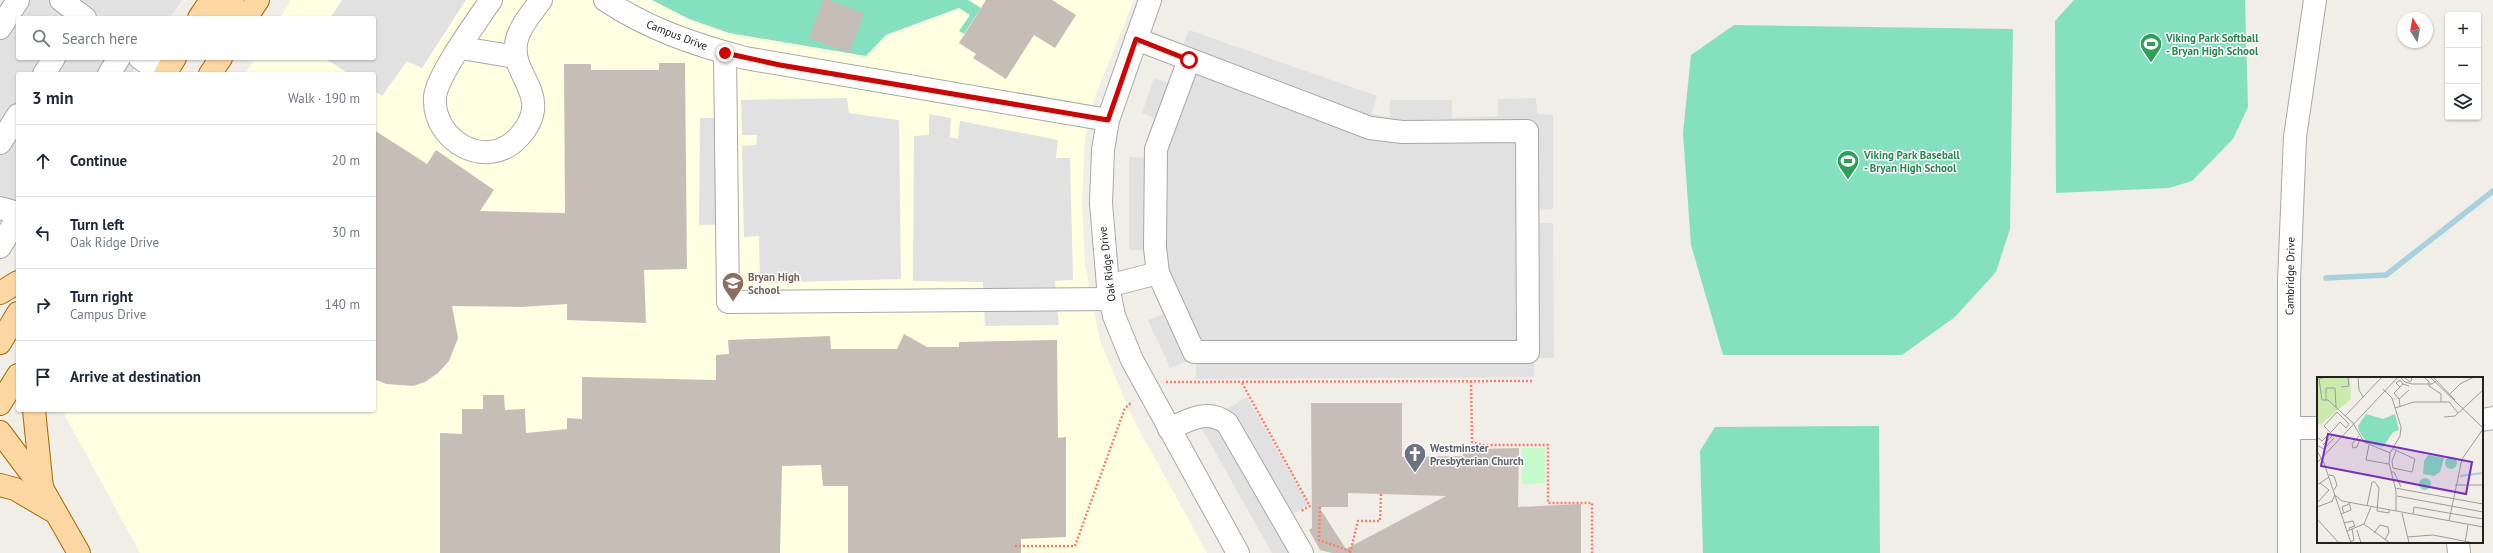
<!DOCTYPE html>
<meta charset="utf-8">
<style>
body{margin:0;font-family:"PT Sans",sans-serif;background:#f6f6f7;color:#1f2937}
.controls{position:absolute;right:12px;top:12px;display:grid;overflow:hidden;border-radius:4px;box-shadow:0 1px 3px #0004}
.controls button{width:36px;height:36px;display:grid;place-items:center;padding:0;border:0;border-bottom:1px solid #e0e1e3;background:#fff;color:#1f2937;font:20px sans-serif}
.compass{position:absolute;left:2397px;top:12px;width:36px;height:36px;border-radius:50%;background:#fff;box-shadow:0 1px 3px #0004;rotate:349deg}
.stop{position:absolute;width:12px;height:12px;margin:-9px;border:3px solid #d10300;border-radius:50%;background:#fff}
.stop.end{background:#d10300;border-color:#fff;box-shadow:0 1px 4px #0008}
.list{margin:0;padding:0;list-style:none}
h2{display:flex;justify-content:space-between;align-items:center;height:52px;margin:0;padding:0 16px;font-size:17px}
h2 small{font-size:13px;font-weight:400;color:#747a83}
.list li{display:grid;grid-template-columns:26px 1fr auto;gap:12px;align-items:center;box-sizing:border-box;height:72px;padding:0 16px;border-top:1px solid #e0e1e3}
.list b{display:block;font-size:15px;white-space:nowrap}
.list p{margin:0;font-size:13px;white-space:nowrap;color:#747a83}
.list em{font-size:13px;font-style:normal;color:#747a83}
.icon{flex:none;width:22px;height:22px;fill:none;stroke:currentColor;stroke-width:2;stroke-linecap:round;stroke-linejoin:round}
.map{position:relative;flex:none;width:2493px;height:553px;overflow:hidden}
.search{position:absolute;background:#fff;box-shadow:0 1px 3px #0004;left:16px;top:16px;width:360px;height:44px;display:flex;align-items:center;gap:10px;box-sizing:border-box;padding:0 14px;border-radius:4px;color:#747a83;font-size:15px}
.panel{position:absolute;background:#fff;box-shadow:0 1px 3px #0004;left:16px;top:72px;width:360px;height:340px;border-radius:4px}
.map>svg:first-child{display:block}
.education{fill:#ffffe2}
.park{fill:#c5faca}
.pitch{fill:#85e0bf}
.parking{fill:#e1e1e1}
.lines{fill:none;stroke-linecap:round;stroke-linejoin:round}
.stream{stroke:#a8d1df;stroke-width:5.5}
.building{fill:#c6beb6;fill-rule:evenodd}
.minor-casing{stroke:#a8a8a8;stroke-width:24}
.major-casing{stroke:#9d6c00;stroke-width:24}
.path{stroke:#fb7f6e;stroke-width:2.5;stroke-dasharray:2 2;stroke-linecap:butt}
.minor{stroke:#fff;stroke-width:22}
.major{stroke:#fdd7a1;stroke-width:22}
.route{stroke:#d10300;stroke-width:5}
.labels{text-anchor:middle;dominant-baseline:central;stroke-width:3;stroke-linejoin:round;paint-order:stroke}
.street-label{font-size:11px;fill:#212121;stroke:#fff}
.leisure-label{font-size:11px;font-weight:bold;fill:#27864d;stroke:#fff;text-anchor:start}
.education-label{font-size:11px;font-weight:bold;fill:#785e54;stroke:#fff;text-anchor:start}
.worship-label{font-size:11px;font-weight:bold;fill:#5b616d;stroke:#fff;text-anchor:start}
.inset-river{fill:none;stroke:#a8d1df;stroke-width:2}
.inset-road{fill:none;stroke:#9e9c98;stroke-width:1}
.view{fill:#7b2cbf;fill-opacity:0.15;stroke:#7b2cbf;stroke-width:2}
.inset-edge{fill:none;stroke:#212121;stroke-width:2}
</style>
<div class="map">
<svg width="2493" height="553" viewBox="0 0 2493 553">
<rect width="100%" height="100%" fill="#f1eee7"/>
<path class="education" d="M291,0h843l-38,94 -11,43 -3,65 3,63 15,76 33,78 74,134h-1067l-78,-143h312v-336h-129l10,-16h119v-40h-94z"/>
<path class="park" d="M1522,448h23v35l-23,1z"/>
<g class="pitch">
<path d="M652,0h316l13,8 -17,26 -5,-3 11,-16 -11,-7 -73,27 -20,21 -137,-23 -40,-14z"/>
<path d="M2074,0h171l3,107 -15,32 -41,42 -23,7 -113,5 -1,-172z"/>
<path d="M1734,25l279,4 -3,200 -14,43 -41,45 -53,38h-179l-32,-110 -8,-112 8,-78z"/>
<path d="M1879,426l1,127h-177l-3,-102 15,-24z"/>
</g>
<g class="parking">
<path d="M6,0h176l-12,18h-152v40h124l-11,16h-113v154l-18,24v-242z"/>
<path d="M342,0h124l-44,68 -15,-7 -25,35 -8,-5v-17h-25l-23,-15 48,-1v-40h-44z"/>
<path d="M1189,30l188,66 -6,18 19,3v-17h62v18l46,-2v-17l38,-1 1,16 16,1v94l-16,1 1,13h15l1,135h-20v19l-338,2v-16l-12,-1 -14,6 -22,-48 15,-6 -17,-45 -2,-19h-15v-93l15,1 10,-40 -12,-5 12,-35 15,5z"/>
<path d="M847,98l2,15 50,7 2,159 -141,4 -1,-47 -15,1 -2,-91 14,-1 1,-10h-15l-1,-35z"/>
<path d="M929,114l22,4 -1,19 8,2 2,-18 98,19 -2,18h14l3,122 -18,1 4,44 -74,1 -2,-44 -70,-1 1,-145 15,-1z"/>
<path d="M700,118h36v106l-37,1z"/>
<path d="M1247,397l61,108 -15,9 21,39h-42l-72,-128z"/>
</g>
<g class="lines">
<path class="stream" d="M2326,278l60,-3 107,-84"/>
</g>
<g class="building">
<path d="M823,0h6l35,13 -15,40 -40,-15z"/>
<path d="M986,0h66l24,15 -21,33 -21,-13 -28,44 -33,-21 3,-4 -17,-11z"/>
<path d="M659,63h26l2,206 -43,1 2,53 -79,-3v-16l-46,3 -69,-1 6,32 -9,23 -11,12 -13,9 -12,4 -27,-2 -12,-5v-249l53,34 9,-14 58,40 -14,21 85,2 -1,-149h27v6h68z"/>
<path d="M904,334l23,13h32v-5l98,-2 1,98 8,-1v100l-45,2v14h-173v-67h-25l-2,-21 -39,1 -2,87h-340v-120l22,1v-25h21v-14h21l1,15 20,-1 1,24 41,-4v-11l15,1v-42l134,3v-25l13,-1 -1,-14 102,-4 1,13h66z"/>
<path d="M1311,403h91v54l61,-1v-10l16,-1v4l40,-1 -1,59 63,-3v49h-249l-12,-3 -11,-20 3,-2zM1348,493l33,1 65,2 -100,53 -27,-42h29z"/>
</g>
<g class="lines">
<g class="minor-casing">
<g id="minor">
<path d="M61,0l24,18"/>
<path d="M491,0c-14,21 -54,75 -56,97 -3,44 52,75 84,40 36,-40 -8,-60 -3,-93 2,-16 16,-31 25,-44"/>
<path d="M605,0c43,29 91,45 140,58l363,62"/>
<path d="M1150,0l-42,120 -5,30 -2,53 7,83 6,30 18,44 106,193"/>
<path d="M0,28l18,-28"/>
<path d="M1136,39l234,89 32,4 125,-1 1,221h-334l-36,-79 -3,-25 1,-99 33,-89"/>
<path d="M461,48l55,9"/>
<path d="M725,53l3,249 382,-3"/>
<path d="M140,58l22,16"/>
<path d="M44,74l10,-16"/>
<path d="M109,74l10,-16"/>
<path d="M0,143l18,-28"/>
<path d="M0,208l18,5"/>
<path d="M0,247l18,-30"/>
<path d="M1108,286l50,-13"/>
<path d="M2482,420l11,-2"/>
<path d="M2289,428h29"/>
<path d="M1169,429c20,-9 38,-21 58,-6l75,130"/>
<path d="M2458,542l1,11"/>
<path d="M2289,553v-271l6,-145 20,-137"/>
</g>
</g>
<g class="major-casing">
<g id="major">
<path d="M199,18l12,-18"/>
<path d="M222,18l11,-18"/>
<path d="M246,18l12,-18"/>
<path d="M165,74l10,-16"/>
<path d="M210,74l11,-16"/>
<path d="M0,293l18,-11"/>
<path d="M0,343l18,-30"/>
<path d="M0,404l18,-29"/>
<path d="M34,410l8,78"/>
<path d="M0,432l42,56 37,65"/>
<path d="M0,485l15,4 41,24"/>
</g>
</g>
<g class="path">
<path d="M1471,381l1,61 10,3h66v58h44v50"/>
<path d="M1166,382l367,-1"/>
<path d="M1242,383l68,123 -9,5"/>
<path d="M1320,507l-1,33 31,11"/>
<path d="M1015,546h60l50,-138 7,-6"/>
<path d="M1350,553l8,-32h22l1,-27"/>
</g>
<use href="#minor" class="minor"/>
<use href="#major" class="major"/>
</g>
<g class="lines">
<path class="route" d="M725,53l55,12 328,55 28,-81 53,21"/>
</g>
<defs>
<g id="stadium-pin" transform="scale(1.15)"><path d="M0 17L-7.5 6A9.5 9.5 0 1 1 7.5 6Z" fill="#2e9e5b" stroke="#fff"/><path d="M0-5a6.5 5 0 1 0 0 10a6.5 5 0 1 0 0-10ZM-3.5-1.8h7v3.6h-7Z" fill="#fff"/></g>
<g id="school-pin" transform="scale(1.15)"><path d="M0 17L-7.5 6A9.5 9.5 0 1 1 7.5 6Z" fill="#8d6e63" stroke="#fff"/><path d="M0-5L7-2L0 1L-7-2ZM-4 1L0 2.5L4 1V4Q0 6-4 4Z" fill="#fff"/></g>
<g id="church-pin" transform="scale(1.15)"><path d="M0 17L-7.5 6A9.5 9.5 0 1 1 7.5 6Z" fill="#6b7280" stroke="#fff"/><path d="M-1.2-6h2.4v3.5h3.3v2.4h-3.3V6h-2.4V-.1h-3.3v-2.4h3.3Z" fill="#fff"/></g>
</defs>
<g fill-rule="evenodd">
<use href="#stadium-pin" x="2151" y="44"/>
<use href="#stadium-pin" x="1848" y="161"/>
<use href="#school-pin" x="733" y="283"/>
<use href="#church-pin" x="1415" y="454"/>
</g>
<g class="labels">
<g class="street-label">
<text transform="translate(677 35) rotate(21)">Campus Drive</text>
<text transform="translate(1107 264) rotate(-97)">Oak Ridge Drive</text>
<text transform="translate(2290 276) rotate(-89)">Cambridge Drive</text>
</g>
<g class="leisure-label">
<text x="2166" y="38">Viking Park Softball<tspan x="2166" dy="13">- Bryan High School</tspan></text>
<text x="1864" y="155">Viking Park Baseball<tspan x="1864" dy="13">- Bryan High School</tspan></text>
</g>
<g class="education-label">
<text x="748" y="277">Bryan High<tspan x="748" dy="13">School</tspan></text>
</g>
<g class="worship-label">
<text x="1430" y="448">Westminster<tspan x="1430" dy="13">Presbyterian Church</tspan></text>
</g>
</g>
<g transform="translate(2317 377)">
<rect width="166" height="166" fill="#f1eee7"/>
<path d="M0,0h33l1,22 -31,26 -3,-2z" fill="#cbebad"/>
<path d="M49,37l17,5 12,-5 4,16 -6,2 -10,15 -16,-4 -8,-12 -1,-5zM111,78l16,3 -4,14 -6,4 -11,-2 1,-13zM128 86a6 6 0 1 1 12 0a6 6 0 1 1-12 0ZM102 107a6 6 0 1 1 12 0a6 6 0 1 1-12 0Z" fill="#85e0bf"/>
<path class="inset-river" d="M143,99l23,-3"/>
<path class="inset-road" d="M9,0l-7,2 3,21h6l25,23 11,19 26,11M41,0l1,13 4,7M83,0l5,5 7,2h20l4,-3M87,0l6,5 2,-3 -2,-2M107,0l5,5v4l12,8v8M113,0l53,51M116,0l22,23M24,10l8,-1 -1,-9M83,10l-4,-4 4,-3 3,4M66,12l9,9 9,29 -1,9 -10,17 -1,10 7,28v20M133,17l10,-10 14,-7M82,22l10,-9M9,23v-12h9l1,19M83,29l-1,-7 -5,-6 9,-9 6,2M78,31l19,-6h35l9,11M28,39l37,-39M127,40l11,-1 28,-26M42,59l-7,8 1,4 4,-1 3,-8M0,60l5,4 13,-13 5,-6 6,6 3,-4 -12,-12 -13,14 6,6M6,68l9,-9M52,68l-3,15 23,4M1,69l6,3 10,-11M76,72l22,10 -3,13 -19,-4 -1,-7 4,-10M0,74l7,12 27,80M0,86l81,-86M74,95h3l7,15M12,98l5,1 3,9 -3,5M0,108l12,-8M138,108h28M78,111l88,16M80,119l86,16M15,124l3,-6 7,6M25,124l141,26M0,126l12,-13 -9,-7M50,129l5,-24h3l4,6 -2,23 12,2v-3M0,130l16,-6M27,136l-2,-6 7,-3M85,136l7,30M24,137l10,-4 -2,-8M96,137l1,-7 69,12M0,142l22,24M132,144l13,-62 21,-30M27,146l9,-2 2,5 -6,2 1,2M47,147l26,19M40,153l4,13M30,154l17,-7 7,-17M57,156l6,-8 8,2 1,5 -4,8M90,160l26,-2 41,8M33,165l4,-2 -2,-11M148,166l3,-18"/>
<path class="view" d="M11,57l144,28 -6,32 -145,-28z"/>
<rect width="166" height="166" class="inset-edge"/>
</g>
</svg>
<div class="controls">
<button>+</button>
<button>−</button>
<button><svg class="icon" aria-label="layers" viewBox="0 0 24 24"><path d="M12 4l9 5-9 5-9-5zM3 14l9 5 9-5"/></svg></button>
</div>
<svg class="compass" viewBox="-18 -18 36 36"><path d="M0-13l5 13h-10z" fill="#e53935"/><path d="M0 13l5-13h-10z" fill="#747a83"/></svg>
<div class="stop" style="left:1189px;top:60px"></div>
<div class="stop end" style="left:725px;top:53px"></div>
<div class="search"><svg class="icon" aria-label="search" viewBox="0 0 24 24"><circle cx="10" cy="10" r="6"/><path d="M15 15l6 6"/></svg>Search here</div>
<section class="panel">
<h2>3 min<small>Walk · 190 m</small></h2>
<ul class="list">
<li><svg class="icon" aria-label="ahead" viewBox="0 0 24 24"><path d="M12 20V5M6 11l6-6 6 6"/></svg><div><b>Continue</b></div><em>20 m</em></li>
<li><svg class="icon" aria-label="left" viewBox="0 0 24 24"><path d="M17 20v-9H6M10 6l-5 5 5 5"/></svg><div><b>Turn left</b><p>Oak Ridge Drive</p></div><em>30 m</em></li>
<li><svg class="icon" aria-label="right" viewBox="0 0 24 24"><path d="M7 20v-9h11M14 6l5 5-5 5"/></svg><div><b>Turn right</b><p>Campus Drive</p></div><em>140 m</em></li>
<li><svg class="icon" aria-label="arrive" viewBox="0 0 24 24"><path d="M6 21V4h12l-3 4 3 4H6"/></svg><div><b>Arrive at destination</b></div></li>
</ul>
</section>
</div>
